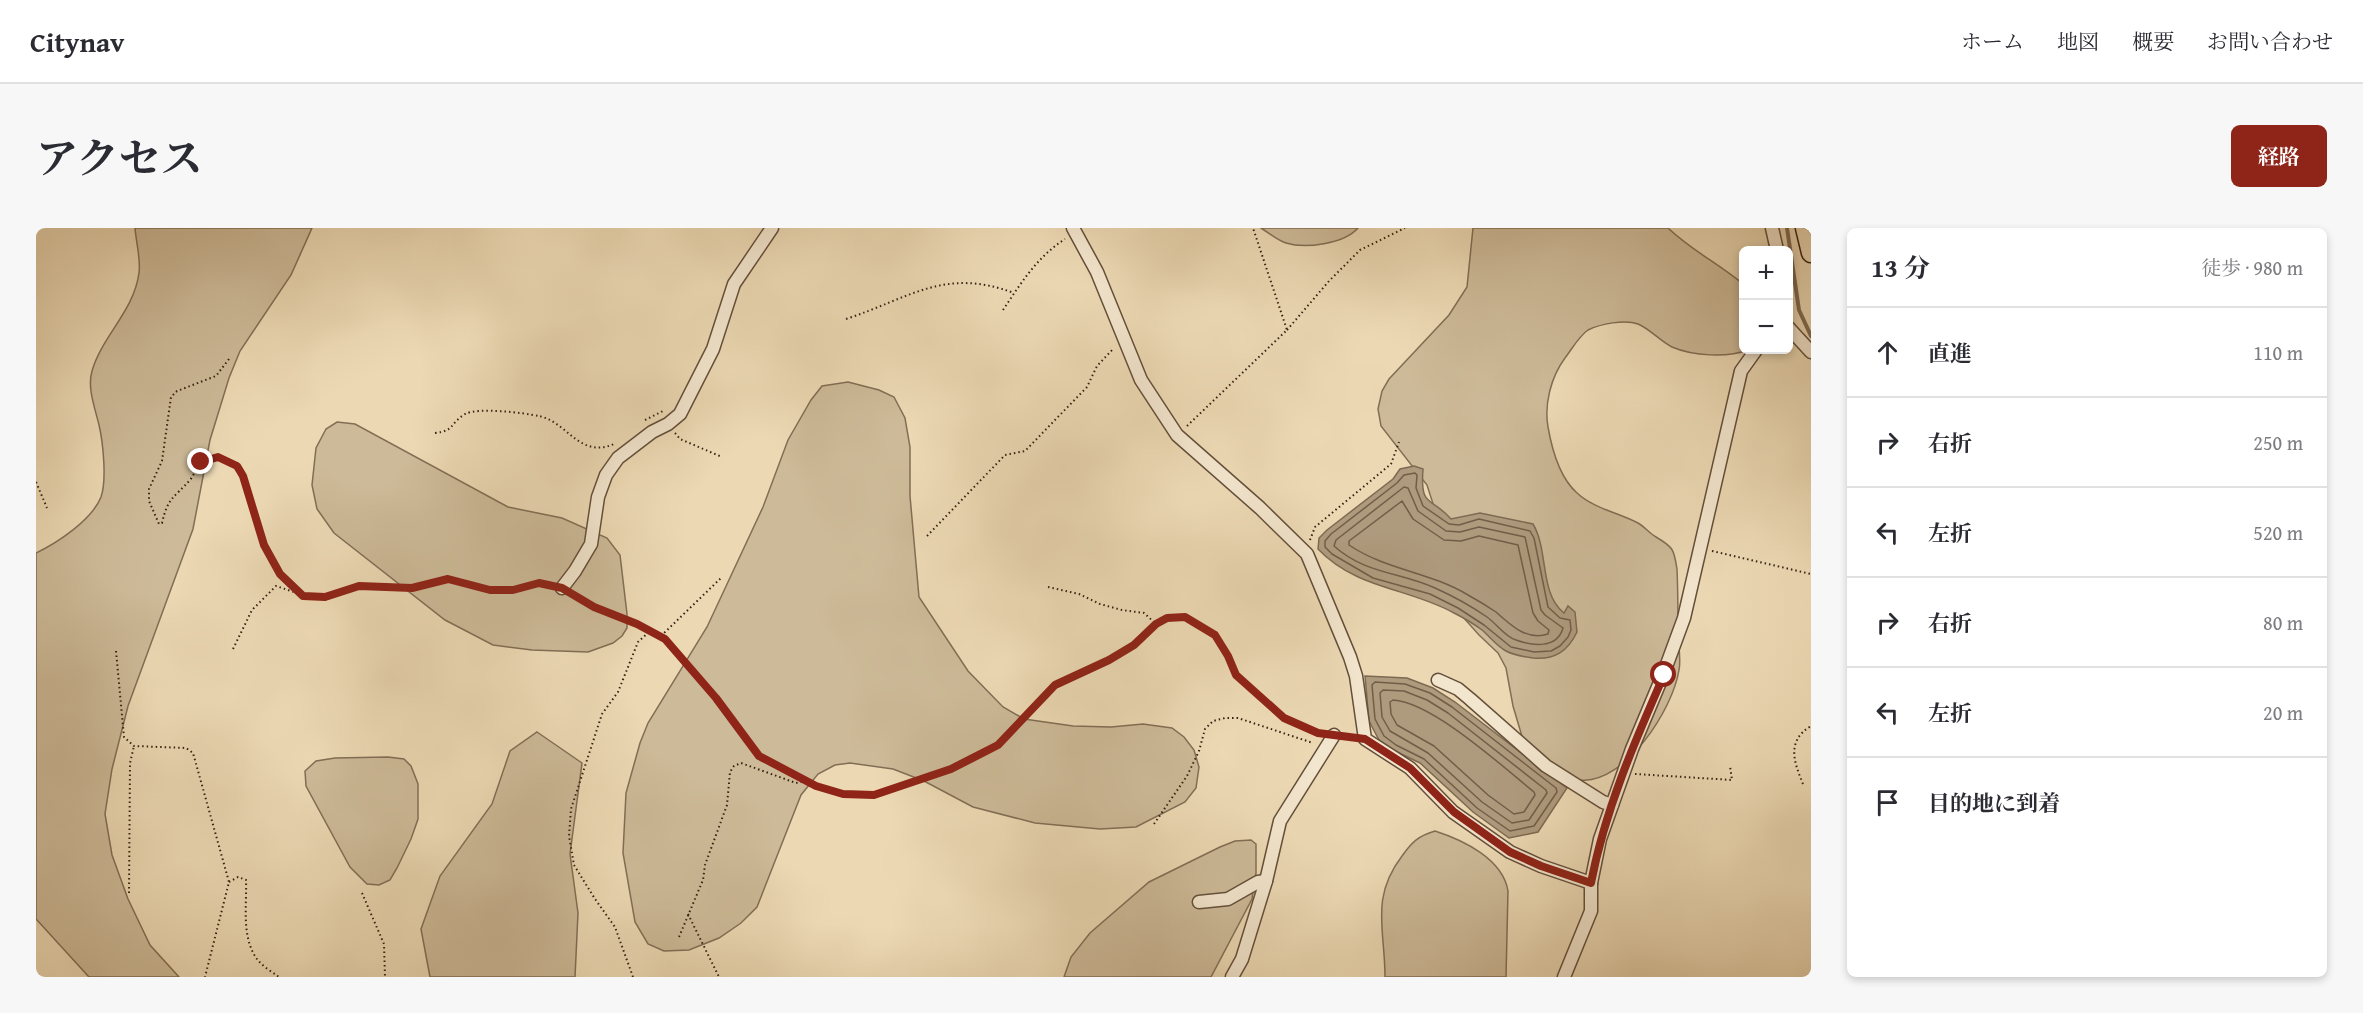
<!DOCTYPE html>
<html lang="ja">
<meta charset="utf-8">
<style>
body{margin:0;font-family:"Gentium Book Plus","Noto Serif JP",serif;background:#f7f7f7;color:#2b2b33}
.controls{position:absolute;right:18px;top:18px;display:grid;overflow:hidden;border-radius:9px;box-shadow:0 3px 9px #0003}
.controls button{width:54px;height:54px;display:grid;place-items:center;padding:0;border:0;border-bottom:2px solid #e1e1e2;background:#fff;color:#2b2b33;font:30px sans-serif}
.stop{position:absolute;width:18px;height:18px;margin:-14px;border:4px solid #8f2418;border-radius:50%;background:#fff}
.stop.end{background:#8f2418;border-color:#fff;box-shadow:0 2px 6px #0008}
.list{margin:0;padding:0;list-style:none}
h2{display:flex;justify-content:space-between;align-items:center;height:78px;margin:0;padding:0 24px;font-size:26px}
h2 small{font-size:20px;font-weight:400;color:#7c7c81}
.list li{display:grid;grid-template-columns:39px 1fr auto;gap:18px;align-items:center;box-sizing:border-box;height:90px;padding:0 24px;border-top:2px solid #e1e1e2}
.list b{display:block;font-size:22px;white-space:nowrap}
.list em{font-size:20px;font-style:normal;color:#7c7c81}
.icon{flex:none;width:33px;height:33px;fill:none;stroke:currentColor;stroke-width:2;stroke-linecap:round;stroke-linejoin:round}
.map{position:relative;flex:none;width:1775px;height:749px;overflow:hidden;border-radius:9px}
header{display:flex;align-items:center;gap:36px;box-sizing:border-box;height:84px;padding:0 30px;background:#fff;border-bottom:2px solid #e1e1e2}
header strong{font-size:28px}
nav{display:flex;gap:33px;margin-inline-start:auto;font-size:21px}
.intro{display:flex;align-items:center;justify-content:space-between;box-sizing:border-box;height:144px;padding:0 36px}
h1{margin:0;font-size:42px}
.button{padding:15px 27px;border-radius:9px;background:#8f2418;color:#fff;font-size:21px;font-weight:700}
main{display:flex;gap:36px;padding:0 36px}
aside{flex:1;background:#fff;border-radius:9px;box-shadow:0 3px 9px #0003}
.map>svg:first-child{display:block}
.green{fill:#cdba98;stroke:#826e55;stroke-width:1.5}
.water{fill:#ae9a7d;stroke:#7e6a52;stroke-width:1.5}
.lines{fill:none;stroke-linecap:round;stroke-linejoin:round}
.shore{stroke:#725e48;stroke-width:1.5}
.stream{stroke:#7e6a52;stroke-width:4}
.street-casing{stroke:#644f3a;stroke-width:15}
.primary-casing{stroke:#362112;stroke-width:21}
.path{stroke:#362112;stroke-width:2;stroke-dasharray:1.5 3;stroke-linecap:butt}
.street{stroke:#f3e6ce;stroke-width:12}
.primary{stroke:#ecd9b4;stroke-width:18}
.route{stroke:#8f2418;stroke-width:8}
</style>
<header>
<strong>Citynav</strong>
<nav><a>ホーム</a><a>地図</a><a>概要</a><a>お問い合わせ</a></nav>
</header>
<div class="intro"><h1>アクセス</h1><a class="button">経路</a></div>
<main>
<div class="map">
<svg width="1775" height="749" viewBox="0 0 1775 749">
<rect width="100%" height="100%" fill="#ecd9b4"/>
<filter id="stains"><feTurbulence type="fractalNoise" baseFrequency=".00333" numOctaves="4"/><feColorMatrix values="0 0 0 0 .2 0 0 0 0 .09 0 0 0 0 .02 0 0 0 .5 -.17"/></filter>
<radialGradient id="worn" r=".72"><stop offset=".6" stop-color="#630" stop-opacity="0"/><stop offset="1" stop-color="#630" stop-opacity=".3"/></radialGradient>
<g class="green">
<path d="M99,0h177l-21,47 -51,76 -11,27 -19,62 -17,89 -65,177 -16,63 -7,45 7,41 16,44 22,46 29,32h-90l-53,-58v-366c21,-10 56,-33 65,-56 6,-17 2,-55 -2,-72 -4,-17 -12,-37 -7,-54 10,-35 42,-60 47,-98 2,-14 -3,-31 -4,-45z"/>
<path d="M1225,0h97c-14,16 -53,21 -72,15 -9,-3 -17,-10 -25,-15z"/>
<path d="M1437,0h195c23,22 51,36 75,56l1,66h4c-21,8 -55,6 -76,-3 -12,-6 -22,-18 -34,-23 -13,-5 -38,0 -50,6 -9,6 -16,19 -23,28 -14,19 -21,46 -17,69 4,23 11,50 29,66 16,15 42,20 61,30 7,4 12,11 18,14 17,10 18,12 21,32 1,23 1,46 1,69 1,10 3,22 1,32 -6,39 -54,114 -98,110 -17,-2 -36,-14 -52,-20l-16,-54 -7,-38 -8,-15 -19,-18 -33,-37 -11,-88 -8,-25 -46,-59 -3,-17 4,-18 7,-12 60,-64 18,-28z"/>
<path d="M812,154l31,8 15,7 11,21 5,29v49l9,101 49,74 35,36 21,12 49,7 38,1 32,-3 29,4 12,9 10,13 5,17 -3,21 -11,14 -49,25 -36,2 -65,-6 -62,-16 -49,-26 -31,-12 -43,-6 -15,2 -17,9 -17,21 -44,112 -16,16 -22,15 -30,12 -25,1 -16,-7 -13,-22 -12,-69 3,-60 14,-50 8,-20 59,-96 56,-120 25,-67 23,-40 11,-14z"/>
<path d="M301,194l18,2 153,83 54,11 45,20 13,17 7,59v14l-5,8 -9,7 -25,9 -56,-2 -39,-5 -48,-25 -111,-87 -17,-24 -5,-24 4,-37 10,-19z"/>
<path d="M501,504l45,31 -12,91 8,59 -3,64h-145l-9,-48 19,-53 52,-72 18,-53z"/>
<path d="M352,529l16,2 7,7 7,18v35l-7,20 -14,29 -7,12 -11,5 -12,-1 -17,-17 -44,-81 -1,-15 11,-10 19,-3z"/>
<path d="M1399,603c28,9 68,28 73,60l-2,86h-121c0,-48 -15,-79 17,-121 10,-14 16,-20 33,-25z"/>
<path d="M1215,612l5,4v29l-4,26 -41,78h-147l7,-20 19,-24 59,-51 71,-35 15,-6z"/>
</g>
<g class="water">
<path d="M1378,238l9,3c-3,40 8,27 28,50l29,-6 53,11c16,27 6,69 31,89l4,-7 7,6 2,20c-9,19 -22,28 -44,26 -7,-1 -20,-3 -27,-7 -9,-5 -16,-14 -24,-21 -8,-6 -18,-12 -28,-17 -45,-25 -98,-24 -136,-64l1,-11 8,-8 66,-51 7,-10z"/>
<path d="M1329,448l42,2 26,10 22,14 112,86 -29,44 -29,6 -36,-26 -53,-49 -27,-13 -14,-10 -10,-19z"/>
</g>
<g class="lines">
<g class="shore">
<path d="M1379,245l2,2 -1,13 7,18 26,18 10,1 20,-6 51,12 4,7 14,69 12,11 10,2 1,10 -3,7 -8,9 -9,5 -17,1 -23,-5 -27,-22 -26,-17 -28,-14 -57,-16 -41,-24 -7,-7v-6l6,-7 66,-51 7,-8z"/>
<path d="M1368,259l4,1 10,23 28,20 14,1 19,-5 46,10 16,73 4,5 18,13c-6,21 -30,18 -47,12 -11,-3 -19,-16 -29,-23 -16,-11 -34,-21 -52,-29 -35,-16 -70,-14 -101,-42l2,-6z"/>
<path d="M1366,273l11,18 31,21 17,1 18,-5 39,9 15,68 5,8 11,9 -1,4c-22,7 -37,-9 -52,-22 -9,-6 -19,-12 -28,-17 -38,-23 -82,-25 -119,-50v-4z"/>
<path d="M1339,454l30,2 25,9 22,14 104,81 1,4 -23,34 -24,5 -33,-23 -53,-49 -28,-14 -12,-9 -9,-17 -3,-34z"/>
<path d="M1347,462l21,1 23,9 21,13 98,77 1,3 -18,27 -17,3 -30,-21 -54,-49 -38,-22 -8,-14 -2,-24z"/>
<path d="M1357,472c39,2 109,66 141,92l1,3 -11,17 -10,2 -26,-19 -54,-49 -37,-21 -6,-11 -1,-12z"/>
</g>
<path class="stream" d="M1751,0l12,82 12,26"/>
<g class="street-casing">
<g id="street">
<path d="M1037,0l24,44 44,108 36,55 83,73 47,46 43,103 6,19 9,63 45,29 43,44 57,40 31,14 50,17"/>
<path d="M1736,0l5,22"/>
<path d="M1752,99l23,25"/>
<path d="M526,360l13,-17 16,-27 7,-47 8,-22 12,-17 34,-26 16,-8 12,-10 33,-65 21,-65 38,-56"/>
<path d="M1402,452l20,9 12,10 76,67 57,36 9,3"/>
<path d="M1163,674l29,-3 30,-17 8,-1"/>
<path d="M1196,749l10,-18 24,-78 14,-60 54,-86"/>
<path d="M1528,749l27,-66v-28l9,-44 32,-90 31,-74 21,-57 57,-247 15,-21"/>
</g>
</g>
<g class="primary-casing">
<path id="primary" d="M1769,0l6,25"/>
</g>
<g class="path">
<path d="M967,82c18,-27 34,-53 62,-71"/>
<path d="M810,91c64,-21 98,-52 168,-26"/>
<path d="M1251,102l42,-49 31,-31 45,-22"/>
<path d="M193,131l-13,17 -39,15 -6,6 -9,64 -13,28v12l10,23 3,-1c6,-26 12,-25 28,-43 4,-5 6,-12 10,-16 14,-16 35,-1 43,12l21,69 16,29 21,19"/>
<path d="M609,192l18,-9"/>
<path d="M1151,198l100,-96 -34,-102"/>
<path d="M399,205c20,-2 15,-10 30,-19 13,-7 59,-1 74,2 29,6 40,43 75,28"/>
<path d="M639,205l5,6 42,18"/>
<path d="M0,254l11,26"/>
<path d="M891,308l78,-81 20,-4 62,-64 10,-21 17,-18"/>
<path d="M1274,312l5,-13 76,-63 8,-22"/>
<path d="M1676,323l99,23"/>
<path d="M1012,359l31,7 21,10 22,6 22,3 12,11"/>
<path d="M536,367l93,44 51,59 43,58 57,30 27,8 31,1 77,-26 46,-24 58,-60 54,-25 25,-15 22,-21 11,-6 18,-1 30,18 13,21 8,19 48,43 37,15"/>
<path d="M625,408l60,-58"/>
<path d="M197,421l19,-39 24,-24 27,9 22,2 34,-11 53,2 36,-9 42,11h23l26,-7 12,3"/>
<path d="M80,423l8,86 10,9 52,2 7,5 36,129 -24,95"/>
<path d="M1599,546l97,6 -2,-14"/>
<path d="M1767,556c-9,-22 -17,-43 8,-58"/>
<path d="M1118,596l33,-48 12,-25 6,-22 8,-8 12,-3h13l75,25"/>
<path d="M193,654l9,-5 8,3c1,25 -5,57 11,79 5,7 15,13 22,18"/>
<path d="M93,665l1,-130 4,-17"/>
<path d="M326,665l22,51 1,33"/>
<path d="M652,686l31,63"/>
<path d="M643,709l24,-57 2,-15 22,-60 3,-33 4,-6 7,-3 55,20 9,-2"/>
<path d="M597,749l-18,-50 -20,-28 -21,-34 -5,-29 2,-27 31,-95 16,-22 20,-50 12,-11"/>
</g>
<use href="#street" class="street"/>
<use href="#primary" class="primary"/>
</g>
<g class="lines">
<path class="route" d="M165,234l17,-5 19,9 6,10 21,69 16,29 23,22 22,1 34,-11 53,2 36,-9 42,11h23l26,-7 23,5 32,19 43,17 28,15 51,59 43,58 57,30 27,8 31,1 77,-26 47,-24 57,-60 54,-25 25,-15 22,-21 11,-6 18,-1 30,18 13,21 8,19 48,43 34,15 47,6 45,29 44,44 56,40 31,14 50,17c14,-73 43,-140 73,-208"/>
</g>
<rect width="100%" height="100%" filter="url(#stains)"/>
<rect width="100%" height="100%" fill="url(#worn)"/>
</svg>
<div class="controls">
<button>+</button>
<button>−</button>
</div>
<div class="stop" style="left:1628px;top:447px"></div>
<div class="stop end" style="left:165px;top:234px"></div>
</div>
<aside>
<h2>13 分<small>徒歩 · 980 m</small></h2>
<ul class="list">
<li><svg class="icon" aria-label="ahead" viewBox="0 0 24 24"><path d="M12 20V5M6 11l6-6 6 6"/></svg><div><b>直進</b></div><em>110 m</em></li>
<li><svg class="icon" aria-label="right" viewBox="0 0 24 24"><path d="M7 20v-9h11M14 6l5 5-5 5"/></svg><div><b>右折</b></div><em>250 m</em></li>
<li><svg class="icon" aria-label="left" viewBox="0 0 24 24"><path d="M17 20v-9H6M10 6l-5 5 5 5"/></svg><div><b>左折</b></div><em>520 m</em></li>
<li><svg class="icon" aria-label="right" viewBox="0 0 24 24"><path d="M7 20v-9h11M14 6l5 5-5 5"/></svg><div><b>右折</b></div><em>80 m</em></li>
<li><svg class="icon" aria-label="left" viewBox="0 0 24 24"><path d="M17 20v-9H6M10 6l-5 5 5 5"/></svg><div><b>左折</b></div><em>20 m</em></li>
<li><svg class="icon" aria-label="arrive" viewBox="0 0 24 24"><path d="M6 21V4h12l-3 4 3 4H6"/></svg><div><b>目的地に到着</b></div></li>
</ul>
</aside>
</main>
